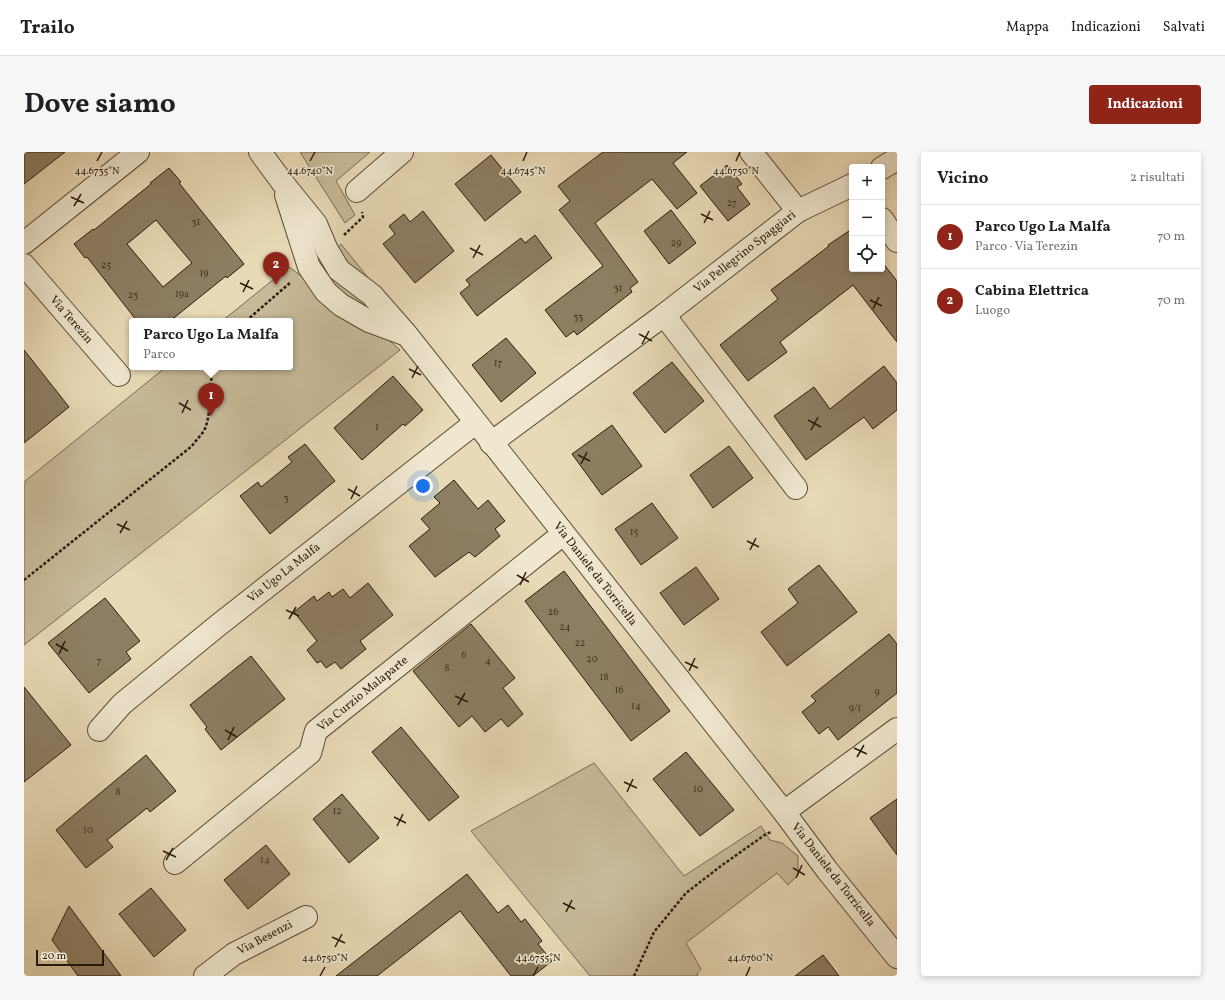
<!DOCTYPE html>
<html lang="it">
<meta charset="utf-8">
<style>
body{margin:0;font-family:Vollkorn,serif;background:#f6f6f6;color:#202124}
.controls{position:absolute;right:12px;top:12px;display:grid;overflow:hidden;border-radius:4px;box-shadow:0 2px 6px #0003}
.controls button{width:36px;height:36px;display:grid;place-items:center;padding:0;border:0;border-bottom:1px solid #e0e0e0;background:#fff;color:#202124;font:20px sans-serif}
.scale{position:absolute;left:12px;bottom:10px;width:68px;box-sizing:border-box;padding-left:4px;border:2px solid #2a1b09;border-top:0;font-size:11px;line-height:14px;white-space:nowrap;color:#2a1b09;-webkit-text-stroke:3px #f0e7d0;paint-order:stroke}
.you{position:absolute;left:399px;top:334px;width:14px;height:14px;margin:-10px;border:3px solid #fff;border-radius:50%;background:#1a73e8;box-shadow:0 0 0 6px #1a73e833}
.badge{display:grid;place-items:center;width:26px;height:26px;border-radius:50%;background:#8f2418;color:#fff;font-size:13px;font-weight:700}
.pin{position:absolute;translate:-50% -33px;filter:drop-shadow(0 1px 2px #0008)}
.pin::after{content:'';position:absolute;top:21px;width:14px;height:12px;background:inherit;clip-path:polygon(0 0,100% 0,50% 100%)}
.popup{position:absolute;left:105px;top:166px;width:164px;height:52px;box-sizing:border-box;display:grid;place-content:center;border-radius:4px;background:#fff;filter:drop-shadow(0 1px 3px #0005);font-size:13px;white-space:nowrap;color:#757577}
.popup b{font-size:15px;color:#202124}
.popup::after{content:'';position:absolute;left:50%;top:100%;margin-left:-8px;border:8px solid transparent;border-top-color:#fff}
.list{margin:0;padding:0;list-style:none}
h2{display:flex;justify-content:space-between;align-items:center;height:52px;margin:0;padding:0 16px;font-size:17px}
h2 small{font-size:13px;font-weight:400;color:#757577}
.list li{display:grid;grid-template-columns:26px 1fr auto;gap:12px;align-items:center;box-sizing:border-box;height:64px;padding:0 16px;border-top:1px solid #e0e0e0}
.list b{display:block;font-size:15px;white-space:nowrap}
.list p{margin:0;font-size:13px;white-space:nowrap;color:#757577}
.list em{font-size:13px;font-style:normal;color:#757577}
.icon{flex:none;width:22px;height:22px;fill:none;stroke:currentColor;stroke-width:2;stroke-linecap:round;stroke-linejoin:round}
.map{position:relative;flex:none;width:873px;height:824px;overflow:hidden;border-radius:4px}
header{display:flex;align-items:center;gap:24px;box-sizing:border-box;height:56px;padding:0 20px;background:#fff;border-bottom:1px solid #e0e0e0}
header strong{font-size:19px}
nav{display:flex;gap:22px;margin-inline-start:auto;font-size:14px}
.intro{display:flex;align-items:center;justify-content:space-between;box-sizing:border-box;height:96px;padding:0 24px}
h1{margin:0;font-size:28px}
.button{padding:10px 18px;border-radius:4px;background:#8f2418;color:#fff;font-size:14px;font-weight:700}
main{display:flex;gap:24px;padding:0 24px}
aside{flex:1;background:#fff;border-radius:4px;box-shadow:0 2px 6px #0003}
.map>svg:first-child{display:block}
.green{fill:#c8ba99;stroke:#796a51}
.building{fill:#8d7e63;stroke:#2a1b09;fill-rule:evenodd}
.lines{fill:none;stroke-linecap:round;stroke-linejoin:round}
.minor-casing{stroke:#5a4b34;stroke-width:24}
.path{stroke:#2a1b09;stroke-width:2.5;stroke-dasharray:3 2;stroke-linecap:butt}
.minor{stroke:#f0e7d0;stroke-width:22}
.ticks{fill:none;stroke:#2a1b09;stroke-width:1.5}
.labels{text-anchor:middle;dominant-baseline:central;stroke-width:3.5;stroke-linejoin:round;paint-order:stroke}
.number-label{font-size:10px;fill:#433420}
.street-label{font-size:12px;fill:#2a1b09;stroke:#f0e7d0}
.ticks-label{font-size:10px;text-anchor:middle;fill:#2a1b09;stroke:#f0e7d0;stroke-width:3.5;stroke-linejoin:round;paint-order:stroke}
</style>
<header>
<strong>Trailo</strong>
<nav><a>Mappa</a><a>Indicazioni</a><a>Salvati</a></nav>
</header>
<div class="intro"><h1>Dove siamo</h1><a class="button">Indicazioni</a></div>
<main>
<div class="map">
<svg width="873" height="824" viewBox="0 0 873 824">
<rect width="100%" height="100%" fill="#e8dab6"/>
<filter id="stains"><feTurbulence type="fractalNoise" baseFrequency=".005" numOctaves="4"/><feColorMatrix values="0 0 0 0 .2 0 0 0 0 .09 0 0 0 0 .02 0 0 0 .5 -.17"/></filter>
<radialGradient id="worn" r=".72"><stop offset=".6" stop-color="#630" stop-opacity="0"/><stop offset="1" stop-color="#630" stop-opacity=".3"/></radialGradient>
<g class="green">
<path d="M276,0h70l-34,29 19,34 -10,8z"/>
<path d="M317,92l33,41 -29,-21 -9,-15z"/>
<path d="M300,110l53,43 -8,4 -29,-16 -21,-26z"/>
<path d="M265,115l102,75 9,8 -376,295v-163l142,-115h124v-46h-68z"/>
<path d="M570,611l90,113 77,-50 9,14 12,3 16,13v19l-10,10 -11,-12 -91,70 15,26 -4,5 1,2h-108l-119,-145z"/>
</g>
<g class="building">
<path d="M0,0h41l-41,32z"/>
<path d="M579,0h84l-14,11 24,30 -20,16 -25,-30 -57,44 43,59 -8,6 2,4 -55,43 -3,-4 -8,6 -21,-27 58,-44 -44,-56 11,-9 -12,-15z"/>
<path d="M467,3l30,37 -36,29 -30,-37z"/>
<path d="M703,13l15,19 -5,3 13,17 -22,17 -28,-35z"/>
<path d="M145,16l12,14 -2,1 65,81 -17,14 -1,-2 -56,45h-33l-50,-64 -2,1 -11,-14 19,-15 1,1 57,-46 -1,-1zM132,68l36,43 -29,24 -36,-43z"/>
<path d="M647,58l25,33 -27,21 -25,-33z"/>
<path d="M399,59l31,40 -39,32 -32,-39 12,-10 -6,-8 15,-12 6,8z"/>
<path d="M828,77v40h30v-7l15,19v61l-44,-57 -73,57 7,10 -39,29 -28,-36 58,-46 -7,-9 58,-44 -1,-1z"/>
<path d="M511,83l17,23 -75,58 -17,-23 10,-8 -4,-5 55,-42 4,5z"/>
<path d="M482,186l30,35 -35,29 -29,-37z"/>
<path d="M0,198l45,57 -45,36z"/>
<path d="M648,210l32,39 -39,32 -32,-40z"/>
<path d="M860,214l13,17v27l-24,19 -9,-12 -58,43 -32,-44 40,-29 16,22z"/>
<path d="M369,224l30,34 -18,16 -2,-2 -41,36 -28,-32z"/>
<path d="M588,273l30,41 -40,29 -30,-41z"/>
<path d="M281,292l30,37 -65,53 -30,-38 18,-14 3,5 31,-25 -4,-5z"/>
<path d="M705,294l24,32 -40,30 -23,-33z"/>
<path d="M430,328l24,29 10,-9 17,21 -10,8 5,7 -25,21 -6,-5 -34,25 -26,-31 21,-17 -9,-10 19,-16 -6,-6z"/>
<path d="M628,351l26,35 -37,27 -26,-36z"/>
<path d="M795,413l38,47 -70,54 -26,-34 37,-29 -10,-14z"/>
<path d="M672,415l23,32 -35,26 -24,-32z"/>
<path d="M540,419l106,140 -39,30 -106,-140z"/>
<path d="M344,431l25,32 -33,26 6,8 -25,20 -6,-7 -9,6 -5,-7 -4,2 -10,-13 10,-9 -23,-29 20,-16 3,5 12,-9 3,5 11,-8 7,9z"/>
<path d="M81,446l35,43 -14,11 5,7 -42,34 -41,-50z"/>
<path d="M447,472l44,54 -12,10 20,26 -15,13 -7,-8 -16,13 -13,-16 -13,11 -46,-56z"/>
<path d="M865,482l8,10v49l-59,47 -10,-13 -9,7 -17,-22 14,-11 -5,-5z"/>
<path d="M227,504l34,43 -64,51 -16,-21 2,-2 -17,-22z"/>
<path d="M0,535l47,58 -47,37z"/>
<path d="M377,575l58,70 -30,24 -57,-69z"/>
<path d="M662,600l48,58 -34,26 -47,-57z"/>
<path d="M122,603l30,36 -26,21 -3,-4 -40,32 6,7 -27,21 -30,-38z"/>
<path d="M318,642l37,44 -30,25 -36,-44z"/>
<path d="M873,647v56l-27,-37z"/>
<path d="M242,693l24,29 -42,35 -24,-29z"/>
<path d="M443,722l31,39 10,-8 13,17 4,-3 17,22 -4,3 14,17 -19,15h-22l-51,-65 -83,65h-41z"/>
<path d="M127,736l35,42 -32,27 -35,-43z"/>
<path d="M45,754l52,70h-43l-26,-36z"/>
<path d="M799,803l16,21h-44z"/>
</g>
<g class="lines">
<g class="minor-casing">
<g id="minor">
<path d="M236,0l22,30 34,42 11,26 12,20 33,25 35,40 377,477 43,58 70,87"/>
<path d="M727,0l47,59"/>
<path d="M858,16l15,-9"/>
<path d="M333,39l45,-39"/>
<path d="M262,43l23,72 17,25 15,13 28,16 35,13"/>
<path d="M858,67l15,22"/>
<path d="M0,91l114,-91"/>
<path d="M0,113l95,110"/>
<path d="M640,163l132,173"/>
<path d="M467,291l173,-128 134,-104 54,-26"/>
<path d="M75,578l23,-26 94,-77 259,-204"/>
<path d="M760,660l113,-83"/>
<path d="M151,711l135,-110 6,-22 247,-197"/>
<path d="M181,824l29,-22 72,-37"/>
</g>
</g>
<g class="path">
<path d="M320,83l19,-18 -1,-5"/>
<path d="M222,169l45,-39"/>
<path d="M0,428l168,-134c4,-6 12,-13 14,-20 6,-19 2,-40 8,-59"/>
<path d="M610,824l20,-44 32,-39 35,-27 45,-32 5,-2"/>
</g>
<use href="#minor" class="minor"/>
</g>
<path class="ticks" d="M73,9l5,-9M286,9l5,-9M499,9l4,-9M712,9l4,-9M47,45l13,6M50,54l7,-12M677,62l12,6M680,71l6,-12M446,96l13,7M449,106l7,-13M216,131l13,6M219,140l6,-12M846,148l12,6M849,157l6,-12M615,182l13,7M618,192l7,-13M385,217l12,6M388,226l6,-12M155,251l12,7M158,261l6,-13M784,268l13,7M787,278l7,-13M554,303l12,6M557,312l6,-12M324,337l12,7M327,347l6,-13M93,372l13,6M96,381l7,-12M723,389l12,6M726,398l6,-12M493,423l12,7M496,433l6,-13M262,458l13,6M265,467l7,-12M32,492l12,7M35,502l6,-13M661,510l13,6M665,519l6,-13M431,544l13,6M434,553l7,-12M201,578l12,7M204,588l6,-13M830,596l13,6M833,605l7,-12M600,630l13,6M603,640l6,-13M370,665l12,6M373,674l6,-12M139,699l13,6M142,708l7,-12M769,716l12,7M772,726l6,-13M539,751l12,6M542,760l6,-12M308,785l13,6M311,795l7,-13M296,824l5,-9M509,824l5,-9M722,824l4,-9"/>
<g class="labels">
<g class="number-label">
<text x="708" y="51">27</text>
<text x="172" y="70">31</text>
<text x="652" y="91">29</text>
<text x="82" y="113">25</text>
<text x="180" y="121">19</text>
<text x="594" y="136">31</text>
<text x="158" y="142">19a</text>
<text x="109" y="143">23</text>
<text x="554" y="165">33</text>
<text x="474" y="211">17</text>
<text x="353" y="275">1</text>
<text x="262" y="346">3</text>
<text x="610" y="380">15</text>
<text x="529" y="460">26</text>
<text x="541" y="475">24</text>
<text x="556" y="491">22</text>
<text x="440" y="503">6</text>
<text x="568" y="507">20</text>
<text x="75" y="509">7</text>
<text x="464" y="509">4</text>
<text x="423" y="516">8</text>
<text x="580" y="525">18</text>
<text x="595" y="538">16</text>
<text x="853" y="540">9</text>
<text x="612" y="554">14</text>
<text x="831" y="556">9/1</text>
<text x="674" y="637">10</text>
<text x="94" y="640">8</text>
<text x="313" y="659">12</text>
<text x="64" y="678">10</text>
<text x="241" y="708">14</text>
</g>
<g class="street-label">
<text transform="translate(721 100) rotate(-38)">Via Pellegrino Spaggiari</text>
<text transform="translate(47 168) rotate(49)">Via Terezin</text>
<text transform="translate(260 421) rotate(-38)">Via Ugo La Malfa</text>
<text transform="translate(571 422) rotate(52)">Via Daniele da Torricella</text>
<text transform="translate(339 542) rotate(-39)">Via Curzio Malaparte</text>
<text transform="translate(809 723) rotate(52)">Via Daniele da Torricella</text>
<text transform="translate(241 786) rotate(-28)">Via Besenzi</text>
</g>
</g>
<g class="ticks-label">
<text x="73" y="22">44.6735°N</text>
<text x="286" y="22">44.6740°N</text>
<text x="499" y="22">44.6745°N</text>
<text x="712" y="22">44.6750°N</text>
<text x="301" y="809">44.6750°N</text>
<text x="514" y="809">44.6755°N</text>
<text x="726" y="809">44.6760°N</text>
</g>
<rect width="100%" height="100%" filter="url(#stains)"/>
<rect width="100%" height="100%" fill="url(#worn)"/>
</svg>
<div class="controls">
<button>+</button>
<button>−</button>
<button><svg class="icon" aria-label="locate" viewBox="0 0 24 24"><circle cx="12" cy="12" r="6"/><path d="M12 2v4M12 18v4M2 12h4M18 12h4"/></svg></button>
</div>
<div class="scale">20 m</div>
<div class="you"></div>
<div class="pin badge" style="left:187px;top:264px">1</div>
<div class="popup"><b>Parco Ugo La Malfa</b>Parco</div>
<div class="pin badge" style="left:252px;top:133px">2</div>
</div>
<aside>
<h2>Vicino<small>2 risultati</small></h2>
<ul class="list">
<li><span class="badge">1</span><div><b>Parco Ugo La Malfa</b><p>Parco · Via Terezin</p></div><em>70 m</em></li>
<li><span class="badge">2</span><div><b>Cabina Elettrica</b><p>Luogo</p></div><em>70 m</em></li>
</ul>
</aside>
</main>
